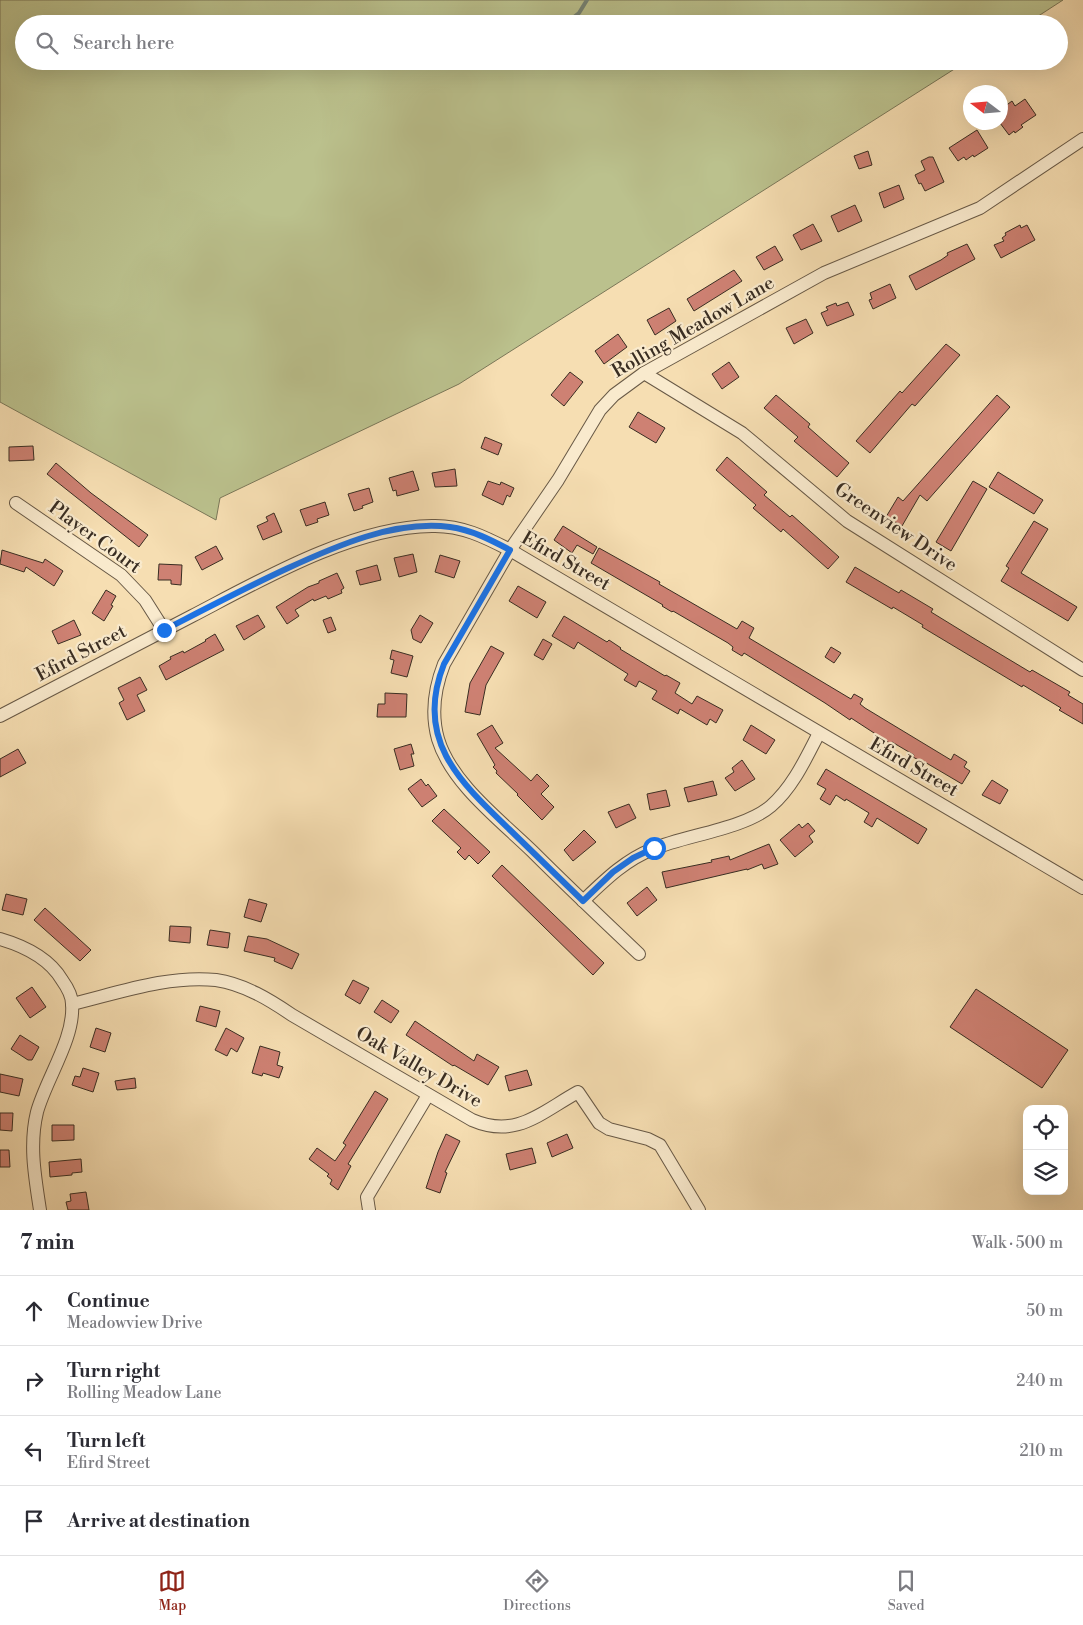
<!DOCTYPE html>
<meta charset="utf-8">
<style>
body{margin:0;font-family:"Libre Bodoni",serif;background:#f2f2f3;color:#2b2b33}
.controls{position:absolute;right:15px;bottom:15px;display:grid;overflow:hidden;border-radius:10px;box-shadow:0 5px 20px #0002}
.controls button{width:45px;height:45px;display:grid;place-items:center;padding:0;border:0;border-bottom:1px solid #e1e1e2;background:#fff;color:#2b2b33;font:25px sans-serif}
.compass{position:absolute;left:963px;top:85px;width:45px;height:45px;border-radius:50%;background:#fff;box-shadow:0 5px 20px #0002;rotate:286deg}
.stop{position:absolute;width:15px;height:15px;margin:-11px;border:4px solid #1a73e8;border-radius:50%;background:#fff}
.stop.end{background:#1a73e8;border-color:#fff;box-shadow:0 1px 5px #0008}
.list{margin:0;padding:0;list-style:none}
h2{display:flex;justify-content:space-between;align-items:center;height:65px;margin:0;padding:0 20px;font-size:21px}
h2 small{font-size:16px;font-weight:400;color:#7c7c81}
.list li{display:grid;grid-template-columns:32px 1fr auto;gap:15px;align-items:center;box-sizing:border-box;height:70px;padding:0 20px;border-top:1px solid #e1e1e2}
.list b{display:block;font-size:19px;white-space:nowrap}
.list p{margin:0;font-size:16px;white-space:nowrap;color:#7c7c81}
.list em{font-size:16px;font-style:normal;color:#7c7c81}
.icon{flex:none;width:28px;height:28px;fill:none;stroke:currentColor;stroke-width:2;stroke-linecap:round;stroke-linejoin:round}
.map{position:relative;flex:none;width:1083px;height:1210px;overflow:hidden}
.search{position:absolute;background:#fff;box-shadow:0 5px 20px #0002;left:15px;right:15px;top:15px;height:55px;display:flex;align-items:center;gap:12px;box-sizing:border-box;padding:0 18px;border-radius:28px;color:#7c7c81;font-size:19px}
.sheet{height:345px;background:#fff}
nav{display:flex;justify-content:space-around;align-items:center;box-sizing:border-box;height:70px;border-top:1px solid #e1e1e2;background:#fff;font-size:14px;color:#7c7c81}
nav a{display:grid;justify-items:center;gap:2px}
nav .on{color:#8f2418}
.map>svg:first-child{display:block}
.green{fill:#bbc18d;stroke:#7a7758}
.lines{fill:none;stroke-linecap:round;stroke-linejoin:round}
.stream{stroke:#758375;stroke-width:4}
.building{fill:#ce8173;stroke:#392d22}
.minor-casing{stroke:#685946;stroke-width:14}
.minor{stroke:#f9eacd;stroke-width:12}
.route{stroke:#1a73e8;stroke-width:6}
.labels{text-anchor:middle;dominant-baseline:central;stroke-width:4.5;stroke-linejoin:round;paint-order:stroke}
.street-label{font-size:19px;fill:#392d22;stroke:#f9eacd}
</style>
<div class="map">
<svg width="1083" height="1210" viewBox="0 0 1083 1210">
<rect width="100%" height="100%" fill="#f6deb2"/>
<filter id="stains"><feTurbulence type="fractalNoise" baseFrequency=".004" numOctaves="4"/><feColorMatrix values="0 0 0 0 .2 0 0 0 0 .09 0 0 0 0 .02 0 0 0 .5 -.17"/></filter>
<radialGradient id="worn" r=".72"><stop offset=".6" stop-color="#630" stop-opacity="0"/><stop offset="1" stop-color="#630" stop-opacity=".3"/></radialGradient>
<path class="green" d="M0,0h1063l-37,24h-1002v37h943l-508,323 -239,114 -4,22 -216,-118z"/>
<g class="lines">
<path class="stream" d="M565,24l14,-11 8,-13"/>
</g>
<g class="building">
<path d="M1025,99l11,16 -15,10 2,2 -8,6 -1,-2 -5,4 -9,-12v-7l3,-2 -3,-4 12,-9 3,5z"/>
<path d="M977,130l11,18 -14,9 -1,-2 -7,5 -2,-3 -6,4 -9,-13z"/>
<path d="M868,151l4,14 -13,4 -5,-13z"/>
<path d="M929,157h4l11,25 -19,9 -4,-8 -2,1 -4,-9 10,-5 -4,-9z"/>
<path d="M899,185l5,14 -20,9 -5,-15z"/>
<path d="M855,205l7,16 -24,11 -7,-16z"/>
<path d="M813,224l9,17 -21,9 -8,-15z"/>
<path d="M1020,225l1,3 6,-3 8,15 -34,18 -7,-13 10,-4 -2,-3 4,-3 -1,-2z"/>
<path d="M967,244l8,15 -59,31 -7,-14 32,-16 7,-5 -1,-2z"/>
<path d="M775,246l8,14 -19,10 -8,-13z"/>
<path d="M734,270l8,11 -48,30 -7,-12z"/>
<path d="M890,284l6,14 -23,11 -4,-9 3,-1 -2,-6z"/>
<path d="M848,302l6,13 -27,11 -6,-13 7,-3 -2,-3 10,-4 1,3z"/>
<path d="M669,308l7,13 -21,14 -8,-15z"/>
<path d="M806,319l7,14 -19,11 -8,-16z"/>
<path d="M618,334l9,13 -23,17 -9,-13z"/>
<path d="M946,344l14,11 -45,51 -3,-2 -42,49 -14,-12 44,-50 2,2z"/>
<path d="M729,362l10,15 -17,12 -10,-15z"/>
<path d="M570,372l13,10 -19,24 -13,-11z"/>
<path d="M776,395l34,29 -2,3 41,36 -12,14 -43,-36 4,-4 -34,-29z"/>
<path d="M997,395l13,12 -83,94 -7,-6 -18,31 -16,-9 12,-20 5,4z"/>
<path d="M638,412l27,16 -9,15 -27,-16z"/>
<path d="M485,437l17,7 -4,11 -17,-7z"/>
<path d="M33,446l1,14 -25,1v-14z"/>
<path d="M727,457l40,35 -3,3 26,22 2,-2 47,42 -11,12 -45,-40 -2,3 -28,-24 3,-3 -40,-35z"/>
<path d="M56,463l35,30 57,42 -9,12 -92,-73z"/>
<path d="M455,469l2,17 -22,1 -3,-14z"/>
<path d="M413,471l6,19 -22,6 -1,-6 -3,1 -4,-13z"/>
<path d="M998,472l45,28 -9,14 -45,-27z"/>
<path d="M488,481l12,4 1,-3 13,6 -4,9 -3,-2 -4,10 -21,-10z"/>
<path d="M973,481l14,8 -36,62 -15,-9z"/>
<path d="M369,488l4,14 -11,4 1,2 -9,3 -6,-17z"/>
<path d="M325,502l4,13 -12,4 1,3 -12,4 -6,-16z"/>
<path d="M274,513l8,19 -19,8 -6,-14 11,-5 -2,-4z"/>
<path d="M1034,521l14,8 -27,44 56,34 -9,14 -67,-40 8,-13 -3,-2z"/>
<path d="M563,526l34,21 -4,7 -16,-9 -5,8 -18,-13z"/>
<path d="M216,546l7,13 -21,11 -7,-13z"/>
<path d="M599,548l61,34 -1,2 78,45 5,-8 12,7 -5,10 102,61 3,-5 9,5 -3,5 5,4 86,52 3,-6 13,8 -3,5 6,4 -8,13 -39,-23 -1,1 -9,-5 1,-2 -22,-13 -1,2 -40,-26 -1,2 -25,-17 -81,-50 -2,3 -10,-6 1,-3 -5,-4 -55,-32 -1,1 -10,-6 1,-1 -72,-42z"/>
<path d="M2,550l41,13 2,-4 18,12 -9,15 -28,-19 -2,5 -24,-8z"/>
<path d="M413,554l4,18 -18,5 -5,-19z"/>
<path d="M440,555l20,6 -6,17 -19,-6z"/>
<path d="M159,564l23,1 -1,20 -10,-1v-4h-13z"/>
<path d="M377,565l4,15 -21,5 -4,-14z"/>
<path d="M855,567l44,26 2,-3 32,19 -2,3 44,27 55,33 2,-2 38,22 -2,3 15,9v20l-24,-14 2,-2 -38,-23 -1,2 -100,-60 1,-2 -30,-18 -1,2 -46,-27z"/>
<path d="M337,573l7,15 -3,2 1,3 -14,6 -2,-3 -12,5 -1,-2 -18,11 4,6 -12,8 -11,-17 32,-20 11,-4v-2z"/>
<path d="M518,586l28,16 -9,16 -28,-17z"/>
<path d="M106,590l10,6 -5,9 2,1 -9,15 -12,-8z"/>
<path d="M258,615l7,12 -21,13 -8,-14z"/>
<path d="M420,615l13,8 -12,20 -8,-4 -2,-9z"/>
<path d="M564,616l43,26 2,-2 12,8 -1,1 45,27 1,-1 14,8 -5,10 17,11 5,-8 26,14 -7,13 -6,-4 -3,6 -27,-16 -2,5 -26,-15 5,-8 -18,-10 -3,6 -12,-7 4,-6 -49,-31 -1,-1 -4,7 -22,-13z"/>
<path d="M331,617l5,13 -8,3 -5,-13z"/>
<path d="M74,620l7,15 -23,9 -6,-13z"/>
<path d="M215,634l9,16 -58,30 -7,-14 12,-7 -1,-2 13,-6 1,2 22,-12 -1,-1z"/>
<path d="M543,639l9,5 -9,16 -9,-5z"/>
<path d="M491,646l13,7 -18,32 -6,30 -15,-3 5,-29z"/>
<path d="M831,647l10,6 -7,10 -9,-6z"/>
<path d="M392,650l21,6 -6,21 -16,-4 3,-13 -4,-1z"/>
<path d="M140,677l7,13 -10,5 8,16 -18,9 -8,-17 5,-3 -6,-12z"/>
<path d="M385,693l22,1 -1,23h-29l1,-13h7z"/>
<path d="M492,725l11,18 -8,5 36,33 6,-7 12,12 -8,8 13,13 -12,13 -25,-25 1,-1 -22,-21 1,-2 -4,-4 2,-2 -18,-31z"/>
<path d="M751,725l24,15 -9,14 -23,-14z"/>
<path d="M411,744l3,10h-3l3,12 -14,4 -6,-21z"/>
<path d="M18,749l8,14 -26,14v-18z"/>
<path d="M742,760l13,19 -20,12 -10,-13 9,-6 -2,-4z"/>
<path d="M826,769l101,60 -9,15 -41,-26 -5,9 -8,-5 5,-9 -23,-14 -1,2 -9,-6 -6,10 -10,-6 6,-10 -9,-5z"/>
<path d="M421,779l5,7 2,-2 9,12 -15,11 -14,-18z"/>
<path d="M992,780l16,10 -8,14 -18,-9z"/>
<path d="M713,781l4,14 -29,7 -4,-14z"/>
<path d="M666,790l4,16 -20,4 -3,-16z"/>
<path d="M629,804l7,14 -20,10 -8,-16z"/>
<path d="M444,809l46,43 -12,12 -9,-9 -4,5 -8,-8 4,-4 -29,-27z"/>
<path d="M808,823l7,8 -6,5 4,6 -18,15 -15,-17 19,-16 3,4z"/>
<path d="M584,830l12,12 -23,19 -9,-11z"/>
<path d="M769,844l9,20 -14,5 -2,-5 -15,6v-1l-81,19 -4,-16 50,-10 -1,-2 18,-4 1,4z"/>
<path d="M502,865l102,98 -11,12 -101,-99z"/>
<path d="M647,887l10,13 -20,16 -10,-13z"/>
<path d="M6,894l21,5 -4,16 -21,-5z"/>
<path d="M249,899l18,5 -6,18 -17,-5z"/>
<path d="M45,908l46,42 -11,11 -46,-41z"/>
<path d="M170,926l21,1 -1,16 -21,-2z"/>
<path d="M210,930l20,3 -2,15 -21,-3z"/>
<path d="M248,936l19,3 32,15 -7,15 -18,-8 1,-3 -31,-7z"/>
<path d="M353,980l16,8 -9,16 -15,-9z"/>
<path d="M32,987l14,20 -16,11 -14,-20z"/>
<path d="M976,989l92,61 -26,38 -92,-61z"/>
<path d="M382,1000l17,11 -8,12 -17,-11z"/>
<path d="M200,1006l20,5 -4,16 -20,-6z"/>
<path d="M415,1021l59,40 3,-7 22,13 -11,18 -34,-20 -1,1 -47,-31z"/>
<path d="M96,1028l15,5 -6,19 -15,-5z"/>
<path d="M226,1028l18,10 -7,14 -6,-4 -4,8 -12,-6z"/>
<path d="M20,1035l19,12 -7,13h-4l-17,-11z"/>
<path d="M260,1046l20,6 -3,13 6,2 -4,11 -16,-5 -1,3 -10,-3z"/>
<path d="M83,1068l16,5 -6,19 -21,-7 3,-9 5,1z"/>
<path d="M527,1070l5,15 -23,6 -4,-15z"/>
<path d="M0,1074l23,5 -4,17 -19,-4z"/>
<path d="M135,1078l1,10 -19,2 -2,-9z"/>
<path d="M375,1091l13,8 -40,65 3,2 -13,24 -8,-6 2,-4 -5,-4 2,-2 -20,-15 8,-11 18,13 11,-16 -3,-2z"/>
<path d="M0,1113h13l-1,18 -12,-1z"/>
<path d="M52,1125h22v15l-22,1z"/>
<path d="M446,1134l14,7 -15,31 2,1 -7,20 -14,-5 12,-36z"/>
<path d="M567,1134l6,14 -21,9 -5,-14z"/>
<path d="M532,1148l4,15 -26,7 -4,-16z"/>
<path d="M0,1150h9l1,17h-10z"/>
<path d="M81,1159l1,13 -10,1v2l-22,2 -1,-15z"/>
<path d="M86,1192l3,18h-21l-2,-8 5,-1 -1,-7z"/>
</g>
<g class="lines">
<g class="minor-casing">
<g id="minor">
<path d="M644,373l98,60 105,88 236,149"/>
<path d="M16,503l105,72 24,25 19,30"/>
<path d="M0,716c64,-33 128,-67 192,-100 69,-36 160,-89 240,-90 29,-1 53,11 78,24l573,338"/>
<path d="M583,901c22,-21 42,-41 70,-52 33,-14 91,-20 118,-43 22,-19 35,-48 48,-73"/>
<path d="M0,939c24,7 49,19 62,41 5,7 10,15 10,24 3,34 -26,75 -35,108 -8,33 -2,65 3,98"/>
<path d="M639,954c-36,-34 -72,-68 -107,-103 -32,-31 -81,-68 -94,-112 -7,-25 -3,-52 6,-75l66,-114 48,-70 42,-70 14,-15 30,-22 180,-100 156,-65 103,-69"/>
<path d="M72,1004c46,-11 96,-29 144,-24 28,4 54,20 76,35l180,105c44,19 68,-7 106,-28l21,31 10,6 39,10 12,6 39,65"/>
<path d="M369,1210l-2,-13 61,-102"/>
</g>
</g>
<use href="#minor" class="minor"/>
</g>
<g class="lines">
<path class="route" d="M164,630c41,-21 81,-42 122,-61 50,-23 108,-49 164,-42 22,3 41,13 60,23l-66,114c-30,75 15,117 65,165 25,24 49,48 74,72l30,-29 20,-14 21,-10"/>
</g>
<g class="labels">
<g class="street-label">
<text transform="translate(693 327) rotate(-30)">Rolling Meadow Lane</text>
<text transform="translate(896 527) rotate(34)">Greenview Drive</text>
<text transform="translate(95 537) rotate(36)">Player Court</text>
<text transform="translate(566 561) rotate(30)">Efird Street</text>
<text transform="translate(81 653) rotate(-28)">Efird Street</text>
<text transform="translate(914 767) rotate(30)">Efird Street</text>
<text transform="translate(419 1067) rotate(30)">Oak Valley Drive</text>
</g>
</g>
<rect width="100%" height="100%" filter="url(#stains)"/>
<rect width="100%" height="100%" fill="url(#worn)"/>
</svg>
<div class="controls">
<button><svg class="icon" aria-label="locate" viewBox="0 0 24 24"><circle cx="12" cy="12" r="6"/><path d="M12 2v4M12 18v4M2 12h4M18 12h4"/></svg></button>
<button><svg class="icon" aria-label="layers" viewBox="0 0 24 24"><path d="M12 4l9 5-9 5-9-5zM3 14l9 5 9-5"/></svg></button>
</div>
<svg class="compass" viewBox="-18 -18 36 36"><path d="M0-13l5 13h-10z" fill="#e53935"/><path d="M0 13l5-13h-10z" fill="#7c7c81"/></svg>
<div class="stop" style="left:654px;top:848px"></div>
<div class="stop end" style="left:164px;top:630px"></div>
<div class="search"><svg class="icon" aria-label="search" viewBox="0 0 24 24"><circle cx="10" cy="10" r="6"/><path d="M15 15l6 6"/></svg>Search here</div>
</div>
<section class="sheet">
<h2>7 min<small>Walk · 500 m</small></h2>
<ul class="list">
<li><svg class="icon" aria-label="ahead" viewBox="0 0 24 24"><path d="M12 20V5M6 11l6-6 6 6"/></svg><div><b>Continue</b><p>Meadowview Drive</p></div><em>50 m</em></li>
<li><svg class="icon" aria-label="right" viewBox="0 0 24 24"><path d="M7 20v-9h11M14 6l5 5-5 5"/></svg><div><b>Turn right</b><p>Rolling Meadow Lane</p></div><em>240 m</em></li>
<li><svg class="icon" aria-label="left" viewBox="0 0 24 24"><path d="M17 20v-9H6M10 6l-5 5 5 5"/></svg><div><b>Turn left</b><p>Efird Street</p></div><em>210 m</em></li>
<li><svg class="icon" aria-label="arrive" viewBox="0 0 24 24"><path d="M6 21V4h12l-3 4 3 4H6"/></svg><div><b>Arrive at destination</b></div></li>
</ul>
</section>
<nav>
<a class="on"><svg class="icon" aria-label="map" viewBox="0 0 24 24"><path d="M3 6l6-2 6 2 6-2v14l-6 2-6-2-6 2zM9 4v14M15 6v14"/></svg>Map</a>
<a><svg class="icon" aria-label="directions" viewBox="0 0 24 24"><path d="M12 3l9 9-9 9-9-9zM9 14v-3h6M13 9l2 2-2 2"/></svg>Directions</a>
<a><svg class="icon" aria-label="saved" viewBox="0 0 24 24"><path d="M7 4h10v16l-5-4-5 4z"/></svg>Saved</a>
</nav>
